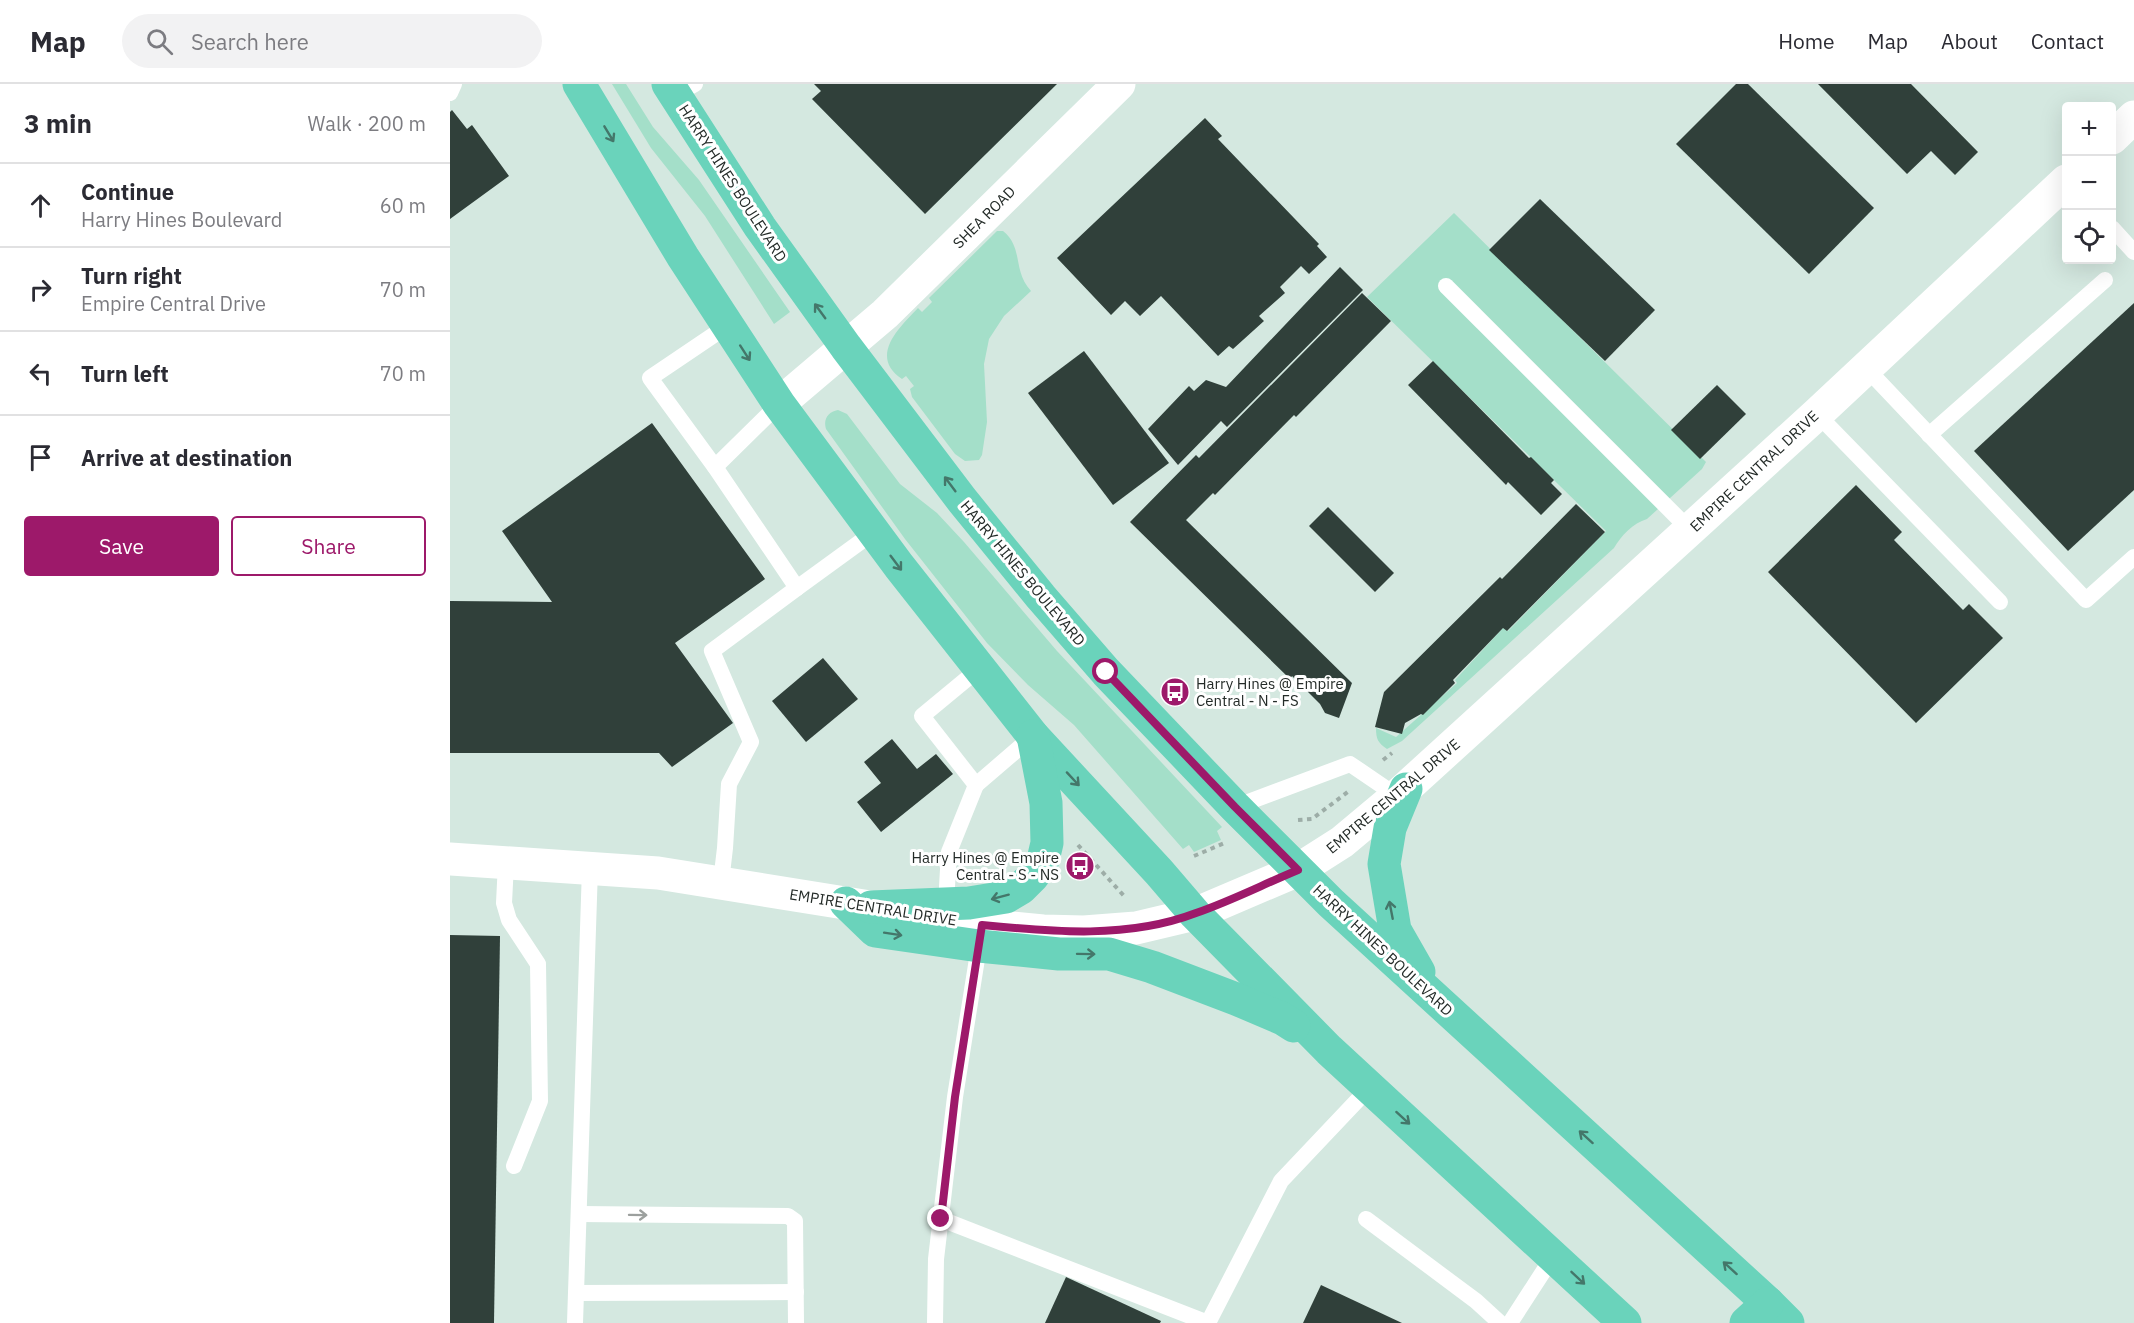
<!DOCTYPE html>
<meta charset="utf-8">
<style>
body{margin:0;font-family:"IBM Plex Sans",sans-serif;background:#f2f2f3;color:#2b2b33}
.controls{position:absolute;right:18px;top:18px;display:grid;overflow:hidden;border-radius:6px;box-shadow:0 6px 24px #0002}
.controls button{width:54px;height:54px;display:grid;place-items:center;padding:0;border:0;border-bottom:2px solid #e1e1e2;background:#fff;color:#2b2b33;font:30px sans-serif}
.stop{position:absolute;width:18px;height:18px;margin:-14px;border:4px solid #9d196a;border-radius:50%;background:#fff}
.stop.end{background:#9d196a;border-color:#fff;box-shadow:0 2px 6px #0008}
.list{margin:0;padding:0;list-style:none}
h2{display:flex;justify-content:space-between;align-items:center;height:78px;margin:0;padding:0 24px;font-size:26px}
h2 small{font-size:20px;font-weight:400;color:#7c7c81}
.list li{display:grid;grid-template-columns:39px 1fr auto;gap:18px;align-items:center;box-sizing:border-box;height:84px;padding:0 24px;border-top:2px solid #e1e1e2}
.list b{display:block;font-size:22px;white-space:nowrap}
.list p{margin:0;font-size:20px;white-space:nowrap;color:#7c7c81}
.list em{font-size:20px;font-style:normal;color:#7c7c81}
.actions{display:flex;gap:12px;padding:18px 24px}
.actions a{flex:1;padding:14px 0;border:2px solid #9d196a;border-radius:6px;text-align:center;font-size:21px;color:#9d196a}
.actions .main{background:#9d196a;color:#fff}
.icon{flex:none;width:33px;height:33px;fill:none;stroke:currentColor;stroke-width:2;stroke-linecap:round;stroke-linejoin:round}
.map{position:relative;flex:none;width:1684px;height:1239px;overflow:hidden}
header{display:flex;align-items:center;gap:36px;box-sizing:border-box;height:84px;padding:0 30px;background:#fff;border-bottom:2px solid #e1e1e2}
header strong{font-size:28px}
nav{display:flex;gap:33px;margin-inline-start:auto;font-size:21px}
.search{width:420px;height:54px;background:#f2f2f3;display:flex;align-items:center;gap:15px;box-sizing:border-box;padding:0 21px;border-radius:33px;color:#7c7c81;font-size:22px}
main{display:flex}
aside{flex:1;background:#fff}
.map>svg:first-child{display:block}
.green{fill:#a4dfc9}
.building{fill:#30403a}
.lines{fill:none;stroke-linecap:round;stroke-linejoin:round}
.path{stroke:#9dada7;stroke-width:4;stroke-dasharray:4.5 4.5;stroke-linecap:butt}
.service{stroke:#fff;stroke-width:16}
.minor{stroke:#fff;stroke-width:33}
.tertiary{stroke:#fff;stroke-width:33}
.primary{stroke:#6ad3bb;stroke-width:33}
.oneway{stroke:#44776a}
.oneway2{stroke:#9ca09e}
.route{stroke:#9d196a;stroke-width:8}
.labels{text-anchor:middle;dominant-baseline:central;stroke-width:6;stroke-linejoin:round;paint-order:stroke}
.street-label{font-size:15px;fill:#242b28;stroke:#fff}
.poi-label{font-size:15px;fill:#242b28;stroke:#fff;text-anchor:start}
</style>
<header>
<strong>Map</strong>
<div class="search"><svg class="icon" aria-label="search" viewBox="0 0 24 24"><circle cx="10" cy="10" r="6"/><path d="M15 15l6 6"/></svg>Search here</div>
<nav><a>Home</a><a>Map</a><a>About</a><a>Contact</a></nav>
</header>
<main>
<aside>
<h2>3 min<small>Walk · 200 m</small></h2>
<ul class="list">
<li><svg class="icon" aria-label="ahead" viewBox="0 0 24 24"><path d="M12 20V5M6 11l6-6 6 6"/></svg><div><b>Continue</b><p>Harry Hines Boulevard</p></div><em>60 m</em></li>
<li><svg class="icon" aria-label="right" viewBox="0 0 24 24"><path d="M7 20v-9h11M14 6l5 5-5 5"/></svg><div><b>Turn right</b><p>Empire Central Drive</p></div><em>70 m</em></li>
<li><svg class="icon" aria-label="left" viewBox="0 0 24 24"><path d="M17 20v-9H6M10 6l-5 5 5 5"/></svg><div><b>Turn left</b></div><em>70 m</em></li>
<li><svg class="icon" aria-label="arrive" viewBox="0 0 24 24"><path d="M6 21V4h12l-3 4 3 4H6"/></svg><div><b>Arrive at destination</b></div></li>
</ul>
<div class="actions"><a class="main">Save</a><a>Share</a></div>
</aside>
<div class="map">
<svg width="1684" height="1239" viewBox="0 0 1684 1239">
<rect width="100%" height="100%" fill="#d4e8e0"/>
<g class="green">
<path d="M162,0h14l27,43 46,53 91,132 -16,12 -69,-108 -54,-68z"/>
<path d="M1004,129l252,249 -4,7 -55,50c-14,4 -26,17 -33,29l-212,193 -15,8c-9,-6 -11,-10 -11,-21l20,9 61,-54 -2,-3 48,-52 5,3 98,-100 -239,-234z"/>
<path d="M547,147h6c21,17 9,39 28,60l-27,25 -15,23 -5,25 3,58 -5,33 -3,5 -14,1 -10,-7 -43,-57 -2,-8 4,-3 -8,-10 -4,3c-34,-23 -2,-52 16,-71l4,4 10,-10 -3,-4z"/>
<path d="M388,326l9,4 53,70 37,29 27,29 93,109 165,176 -5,4 4,9 -27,12 -5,-7 -6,4 -109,-124 -46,-40 -41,-42 -82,-104 -79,-110c-3,-10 2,-17 12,-19z"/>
</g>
<g class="building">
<path d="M364,0h243l-132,130 -113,-115 9,-8z"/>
<path d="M1286,0h12l126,124 -65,66 -133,-130z"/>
<path d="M1368,0h93l67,68 -23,23 -24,-24 -24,23z"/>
<path d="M2,26l15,19 5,-4 37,51 -59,43v-107z"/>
<path d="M755,34l17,18 -4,3 101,105 -2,2 10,11 -18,17 -8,-8 -21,21 5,6 -26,23 5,5 -31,28 -4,-3 -11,10 -57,-60 -21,20 -15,-15 -14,14 -54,-57z"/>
<path d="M1090,115l115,111 -50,51 -116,-111z"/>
<path d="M890,183l23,23 -136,137 -6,-6 -43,44 -30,-36 41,-43 5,5 12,-11 20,7z"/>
<path d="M912,209l29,28 -95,96 -2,-2 -79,80 -2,-2 -27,27 166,163 -13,35 -14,-5 -5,-9 -28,-28 -2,3 -160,-157 66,-67 3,3z"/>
<path d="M1684,219v187l-66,61 -94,-100z"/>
<path d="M634,267l85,112 -56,42 -85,-112z"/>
<path d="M983,277l96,97 2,-1 23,23 -3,3 11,11 -21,21 -33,-33 -2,3 -98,-100z"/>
<path d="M1267,301l29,29 -46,45 -29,-29z"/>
<path d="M202,339l113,156 -90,64 58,80 -61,44 -13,-14h-209v-152l102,1 -50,-71z"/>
<path d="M1406,401l46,47 -8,8 69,70 6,-6 34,34 -87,85 -148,-151z"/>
<path d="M1126,420l29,28 -98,99 -4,-3 -50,52 2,3 -32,32 -2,-1 -16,9 -3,11 -27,-7 9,-35 116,-115 2,2z"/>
<path d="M878,423l66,66 -19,19 -66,-66z"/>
<path d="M373,574l35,41 -52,43 -34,-41z"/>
<path d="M442,655l25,30 19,-15 17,20 -72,58 -24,-30 24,-19 -17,-21z"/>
<path d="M0,851l50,1 -6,387h-44z"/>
<path d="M616,1193l95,44 -1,2h-115z"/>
<path d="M871,1201l81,38h-99z"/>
</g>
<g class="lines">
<g class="path">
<path d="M933,676l9,-7"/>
<path d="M848,736l14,-1 37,-28"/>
<path d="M628,761l47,52"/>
<path d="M744,772l33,-14"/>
</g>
<g class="service">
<path d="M0,9l4,-9"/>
<path d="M225,11l20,-11"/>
<path d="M1662,144l22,24"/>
<path d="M996,202l244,244"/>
<path d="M1416,284l220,232 48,-43"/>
<path d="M1367,330l183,188"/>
<path d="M1479,351l176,-155"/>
<path d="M265,383l64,-63"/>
<path d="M347,504l77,-56"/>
<path d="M526,701l57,-49"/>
<path d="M785,723l115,-43 47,32"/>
<path d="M56,779l-2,40 5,17 29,44 2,137 -26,65"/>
<path d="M271,798l4,-34 4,-64 22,-42 -39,-91 85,-63 -82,-121 -65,-89 77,-52"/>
<path d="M496,820l3,-52 27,-67 -54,-69 58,-48"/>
<path d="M129,1130l209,2 7,5 1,102"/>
<path d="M491,1135l267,104"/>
<path d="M916,1135l110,82 24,22"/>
<path d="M127,1209l219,-1"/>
<path d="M125,1239l15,-455"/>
<path d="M485,1239l1,-64 19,-162 25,-157"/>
<path d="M758,1239l73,-142 89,-94"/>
<path d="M1060,1239l44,-68"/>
</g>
<path class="minor" d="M329,320l106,-90 234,-230"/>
<g class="tertiary">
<path d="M1662,54l22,-21"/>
<path d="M0,775l208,14 324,52 61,6 41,1 52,-4 59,-14 103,-44 44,-28 55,-46 420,-382 249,-233"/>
</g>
<g class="primary">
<path d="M129,0l104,173 96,147 120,162 134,170 126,136 36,42 134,136 296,273"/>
<path d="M218,0l92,143 86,120 116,153 79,97 65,75 129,135 96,96 437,400 20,20"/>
<path d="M956,705l-16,39 -6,36 11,66 24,42"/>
<path d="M396,819l29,28 104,15 80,8h50l43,13 84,32 47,20 11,7"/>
<path d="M421,823l98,-4 37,-6 15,-9 12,-12 10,-16 4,-17 -1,-40 -13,-67"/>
<path d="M1296,1239l22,-20"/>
</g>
</g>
<defs><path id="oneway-shaft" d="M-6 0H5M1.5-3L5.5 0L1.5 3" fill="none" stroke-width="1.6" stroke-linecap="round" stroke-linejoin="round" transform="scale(1.5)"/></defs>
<g class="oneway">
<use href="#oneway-shaft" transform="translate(159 50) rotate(59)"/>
<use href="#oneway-shaft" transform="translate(370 227) rotate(-126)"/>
<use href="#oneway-shaft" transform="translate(295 269) rotate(57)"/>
<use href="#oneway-shaft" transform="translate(500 400) rotate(-127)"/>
<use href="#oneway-shaft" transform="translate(446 479) rotate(53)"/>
<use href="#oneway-shaft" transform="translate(623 695) rotate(47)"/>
<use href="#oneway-shaft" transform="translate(550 813) rotate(165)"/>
<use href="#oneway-shaft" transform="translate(941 826) rotate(-101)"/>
<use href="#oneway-shaft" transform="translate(443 850) rotate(9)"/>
<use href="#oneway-shaft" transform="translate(636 870) rotate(1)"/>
<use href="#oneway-shaft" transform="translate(953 1034) rotate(42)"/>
<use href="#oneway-shaft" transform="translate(1136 1053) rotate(-138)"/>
<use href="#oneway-shaft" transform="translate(1280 1184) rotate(-138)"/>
<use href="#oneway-shaft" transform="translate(1128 1194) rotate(43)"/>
</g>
<use class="oneway2" href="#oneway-shaft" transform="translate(188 1131) rotate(1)"/>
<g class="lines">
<path class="route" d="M491,1135l14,-122 27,-172c71,7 146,14 214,-12 35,-12 68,-29 102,-43l-63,-63 -129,-135"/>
</g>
<defs>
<g id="bus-disc" transform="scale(1.5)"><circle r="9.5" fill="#9d196a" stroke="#fff"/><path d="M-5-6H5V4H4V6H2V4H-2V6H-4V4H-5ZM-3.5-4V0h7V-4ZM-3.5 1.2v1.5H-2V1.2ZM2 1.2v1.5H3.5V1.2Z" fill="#fff"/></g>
</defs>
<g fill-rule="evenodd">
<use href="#bus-disc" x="725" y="608"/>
<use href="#bus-disc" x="630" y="782"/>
</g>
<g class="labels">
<g class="street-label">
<text transform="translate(283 99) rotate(57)">HARRY HINES BOULEVARD</text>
<text transform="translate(534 133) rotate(-45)">SHEA ROAD</text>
<text transform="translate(1304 387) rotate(-43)">EMPIRE CENTRAL DRIVE</text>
<text transform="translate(573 489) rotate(50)">HARRY HINES BOULEVARD</text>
<text transform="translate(943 712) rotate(-40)">EMPIRE CENTRAL DRIVE</text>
<text transform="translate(423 823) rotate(9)">EMPIRE CENTRAL DRIVE</text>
<text transform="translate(933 866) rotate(43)">HARRY HINES BOULEVARD</text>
</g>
<g class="poi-label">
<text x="746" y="599">Harry Hines @ Empire<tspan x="746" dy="17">Central - N - FS</tspan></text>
<text x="609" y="773" text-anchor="end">Harry Hines @ Empire<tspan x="609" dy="17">Central - S - NS</tspan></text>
</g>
</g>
</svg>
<div class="controls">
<button>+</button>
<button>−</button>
<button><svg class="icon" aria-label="locate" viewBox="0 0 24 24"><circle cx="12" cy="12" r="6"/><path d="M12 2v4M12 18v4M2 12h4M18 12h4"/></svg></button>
</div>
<div class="stop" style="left:656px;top:588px"></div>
<div class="stop end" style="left:491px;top:1135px"></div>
</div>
</main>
